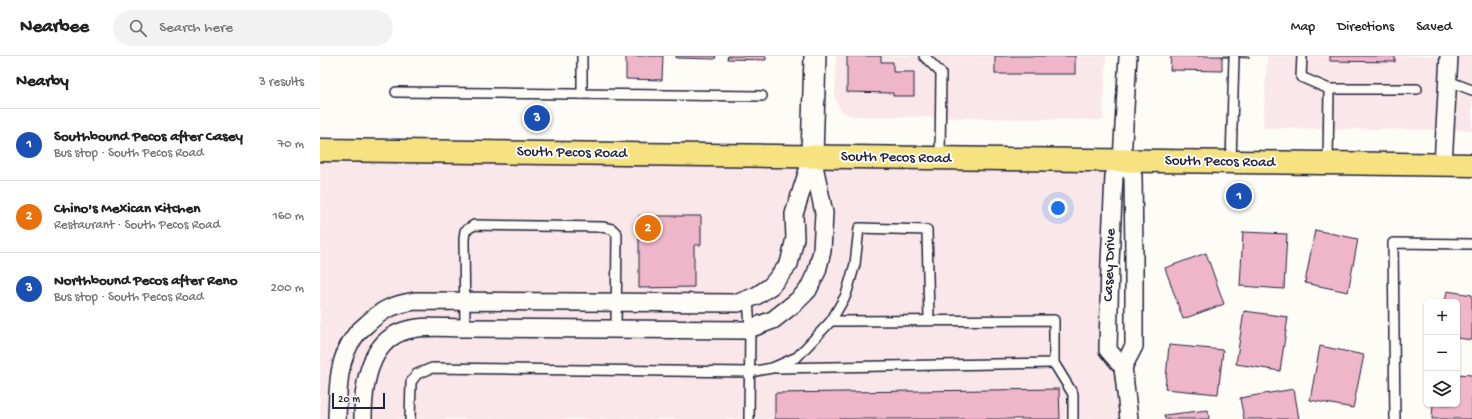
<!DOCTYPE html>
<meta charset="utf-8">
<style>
body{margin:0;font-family:"Gochi Hand",sans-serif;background:#f2f2f2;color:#222}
.controls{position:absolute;right:12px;bottom:12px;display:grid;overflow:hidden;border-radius:6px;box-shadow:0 1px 3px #0004}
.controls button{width:36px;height:36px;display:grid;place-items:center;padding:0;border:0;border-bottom:1px solid #e0e0e0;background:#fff;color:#222;font:20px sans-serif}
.scale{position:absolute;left:12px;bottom:10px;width:53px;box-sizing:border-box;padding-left:4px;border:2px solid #22223b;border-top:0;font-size:11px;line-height:14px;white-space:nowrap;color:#22223b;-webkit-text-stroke:3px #fdfcf7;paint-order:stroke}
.you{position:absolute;left:738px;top:152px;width:14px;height:14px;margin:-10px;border:3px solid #fff;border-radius:50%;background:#1a73e8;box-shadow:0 0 0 6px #1a73e833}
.badge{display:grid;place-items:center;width:26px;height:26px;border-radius:50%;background:#d1495b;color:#fff;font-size:13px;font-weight:700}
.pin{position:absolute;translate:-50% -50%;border:2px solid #fff;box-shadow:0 1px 4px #0006}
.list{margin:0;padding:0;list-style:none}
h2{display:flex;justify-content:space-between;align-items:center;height:52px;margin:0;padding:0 16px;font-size:17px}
h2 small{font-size:13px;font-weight:400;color:#767676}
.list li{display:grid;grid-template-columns:26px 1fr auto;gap:12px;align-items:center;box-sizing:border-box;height:72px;padding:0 16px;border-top:1px solid #e0e0e0}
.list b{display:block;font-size:15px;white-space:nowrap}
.list p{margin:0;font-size:13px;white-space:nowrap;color:#767676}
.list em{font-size:13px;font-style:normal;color:#767676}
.icon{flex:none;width:22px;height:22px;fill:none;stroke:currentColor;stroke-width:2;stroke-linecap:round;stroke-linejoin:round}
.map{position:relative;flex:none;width:1152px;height:363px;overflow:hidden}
header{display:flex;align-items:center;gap:24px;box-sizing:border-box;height:56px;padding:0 20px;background:#fff;border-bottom:1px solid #e0e0e0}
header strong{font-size:19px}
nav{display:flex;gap:22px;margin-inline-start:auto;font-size:14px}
.search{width:280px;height:36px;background:#f2f2f2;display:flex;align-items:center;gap:10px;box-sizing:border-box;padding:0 14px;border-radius:22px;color:#767676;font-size:15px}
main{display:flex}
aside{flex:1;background:#fff}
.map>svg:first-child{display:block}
.built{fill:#f9e7ea}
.building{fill:#efb6ca;stroke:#22223b}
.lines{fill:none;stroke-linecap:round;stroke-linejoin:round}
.service-casing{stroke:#22223b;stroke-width:12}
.minor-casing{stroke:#22223b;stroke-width:20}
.tertiary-casing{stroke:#22223b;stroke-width:24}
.primary-casing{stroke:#22223b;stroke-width:25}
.service{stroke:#fdfcf7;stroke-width:9}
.minor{stroke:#fdfcf7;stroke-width:17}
.tertiary{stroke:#fdfcf7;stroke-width:21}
.primary{stroke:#f6e281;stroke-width:22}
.labels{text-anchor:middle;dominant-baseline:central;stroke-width:4;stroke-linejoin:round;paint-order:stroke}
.street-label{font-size:15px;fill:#22223b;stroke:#fdfcf7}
</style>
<header>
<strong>Nearbee</strong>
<div class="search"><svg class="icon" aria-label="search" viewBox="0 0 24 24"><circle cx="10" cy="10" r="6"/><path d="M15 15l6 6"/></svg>Search here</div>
<nav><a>Map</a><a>Directions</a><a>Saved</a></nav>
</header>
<main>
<aside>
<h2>Nearby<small>3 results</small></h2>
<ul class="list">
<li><span class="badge" style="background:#1a4fb4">1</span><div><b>Southbound Pecos after Casey</b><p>Bus stop · South Pecos Road</p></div><em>70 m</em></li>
<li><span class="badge" style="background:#e8710a">2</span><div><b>Chino's Mexican Kitchen</b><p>Restaurant · South Pecos Road</p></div><em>160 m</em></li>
<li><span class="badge" style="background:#1a4fb4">3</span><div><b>Northbound Pecos after Reno</b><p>Bus stop · South Pecos Road</p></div><em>200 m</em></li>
</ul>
</aside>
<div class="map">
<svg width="1152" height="363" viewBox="0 0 1152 363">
<rect width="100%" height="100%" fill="#fdfcf7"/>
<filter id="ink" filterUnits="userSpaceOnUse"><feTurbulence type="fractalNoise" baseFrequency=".025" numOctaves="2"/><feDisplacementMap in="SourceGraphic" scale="8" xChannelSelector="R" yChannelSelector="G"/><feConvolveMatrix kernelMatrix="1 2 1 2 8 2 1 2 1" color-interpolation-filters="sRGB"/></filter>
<g filter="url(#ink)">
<g class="built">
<path d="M516,0h270l-3,64 -251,-4 -11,-5 -6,-13z"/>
<path d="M947,0h205v74l-209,-2z"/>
<path d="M0,94l783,11 15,258h-798z"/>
</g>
<g class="building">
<path d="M306,0h37l-1,24 -36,-1z"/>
<path d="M356,0h40l-1,3 -39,-1z"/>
<path d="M408,0h38v4l-39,-1z"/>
<path d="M527,0h34v6h12v10h21v24h-21v-3l-46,-1z"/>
<rect x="675" y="0" width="80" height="18"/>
<path d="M851,0h78v2l-27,-1v14l-52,-1z"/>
<path d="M1010,0h65v6l-65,-1z"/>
<path d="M319,160h62v29h-7v42l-55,1z"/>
<path d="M995,174l43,9 -10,53 -43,-9z"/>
<path d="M923,176l44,2 -3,55 -44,-3z"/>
<path d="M886,197l18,51 -41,15 -18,-51z"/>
<path d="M1127,235l25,4v45l-15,-2v-36h-12z"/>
<path d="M924,255l44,6 -8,54 -44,-7z"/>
<path d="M849,289l54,5 -5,44 -53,-5z"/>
<path d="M1000,290l44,9 -11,53 -43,-8z"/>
<path d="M1137,318l15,1v44h-40l1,-15h24z"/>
<path d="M739,333l1,30h-285v-26z"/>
<path d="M974,333l5,30h-55l-4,-21z"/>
<path d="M888,354l1,9h-44l-1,-4z"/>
</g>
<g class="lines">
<g class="service-casing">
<g id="service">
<path d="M262,0v38"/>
<path d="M604,0l17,17 -1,85"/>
<path d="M982,0l-1,21 28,12"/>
<path d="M1128,25l24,9"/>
<path d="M76,36l366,4"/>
<path d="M911,106l3,-105"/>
<path d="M1008,107l1,-74h88"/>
<path d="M428,243l2,29 -1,91"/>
<path d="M511,265l15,-26 9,-31 4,-36 68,2 2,90"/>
<path d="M145,272l-1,-89 1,-8 9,-6 128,2 10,2 5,5 -1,95"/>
<path d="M456,312l278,-5"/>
<path d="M90,363l1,-37 6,-8 15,-6 318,4 22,-4 25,-11 34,-36 223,-1v43l19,31v25"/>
<path d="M1075,363l-2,-176 79,1"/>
</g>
</g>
<g class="minor-casing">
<g id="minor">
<path d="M808,0l-6,104 -8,16 -4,87 -2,87 15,17 6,52"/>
<path d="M802,104l11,16 1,79v91l-11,21"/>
<path d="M1123,109l6,-109"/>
<path d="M17,363c1,-28 0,-60 18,-83 3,-5 9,-9 13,-13 16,-15 26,-18 47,-22l323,2 18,-7 15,-10 18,-22 6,-26 -1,-24 18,-56"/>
<path d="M43,363c0,-33 6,-79 44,-89 18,-5 39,-2 58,-2l281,2 27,-10 23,-18 12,-12 9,-19 5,-20 2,-38 -12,-57"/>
</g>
</g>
<g class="tertiary-casing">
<path id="tertiary" d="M492,100l3,-100"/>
</g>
<g class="primary-casing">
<path id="primary" d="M0,94l1152,15"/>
</g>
<use href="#service" class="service"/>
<use href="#minor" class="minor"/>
<use href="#tertiary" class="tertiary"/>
<use href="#primary" class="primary"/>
</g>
</g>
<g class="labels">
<g class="street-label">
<text transform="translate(252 97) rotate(1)">South Pecos Road</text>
<text transform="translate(576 102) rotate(1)">South Pecos Road</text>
<text transform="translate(900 106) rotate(1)">South Pecos Road</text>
<text transform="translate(790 209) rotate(-88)">Casey Drive</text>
</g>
</g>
</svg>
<div class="controls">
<button>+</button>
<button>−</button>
<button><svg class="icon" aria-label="layers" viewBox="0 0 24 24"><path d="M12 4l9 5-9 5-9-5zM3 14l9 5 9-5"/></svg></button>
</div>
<div class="scale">20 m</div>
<div class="you"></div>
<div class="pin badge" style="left:919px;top:140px;background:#1a4fb4">1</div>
<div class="pin badge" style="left:328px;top:172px;background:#e8710a">2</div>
<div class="pin badge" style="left:217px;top:62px;background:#1a4fb4">3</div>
</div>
</main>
